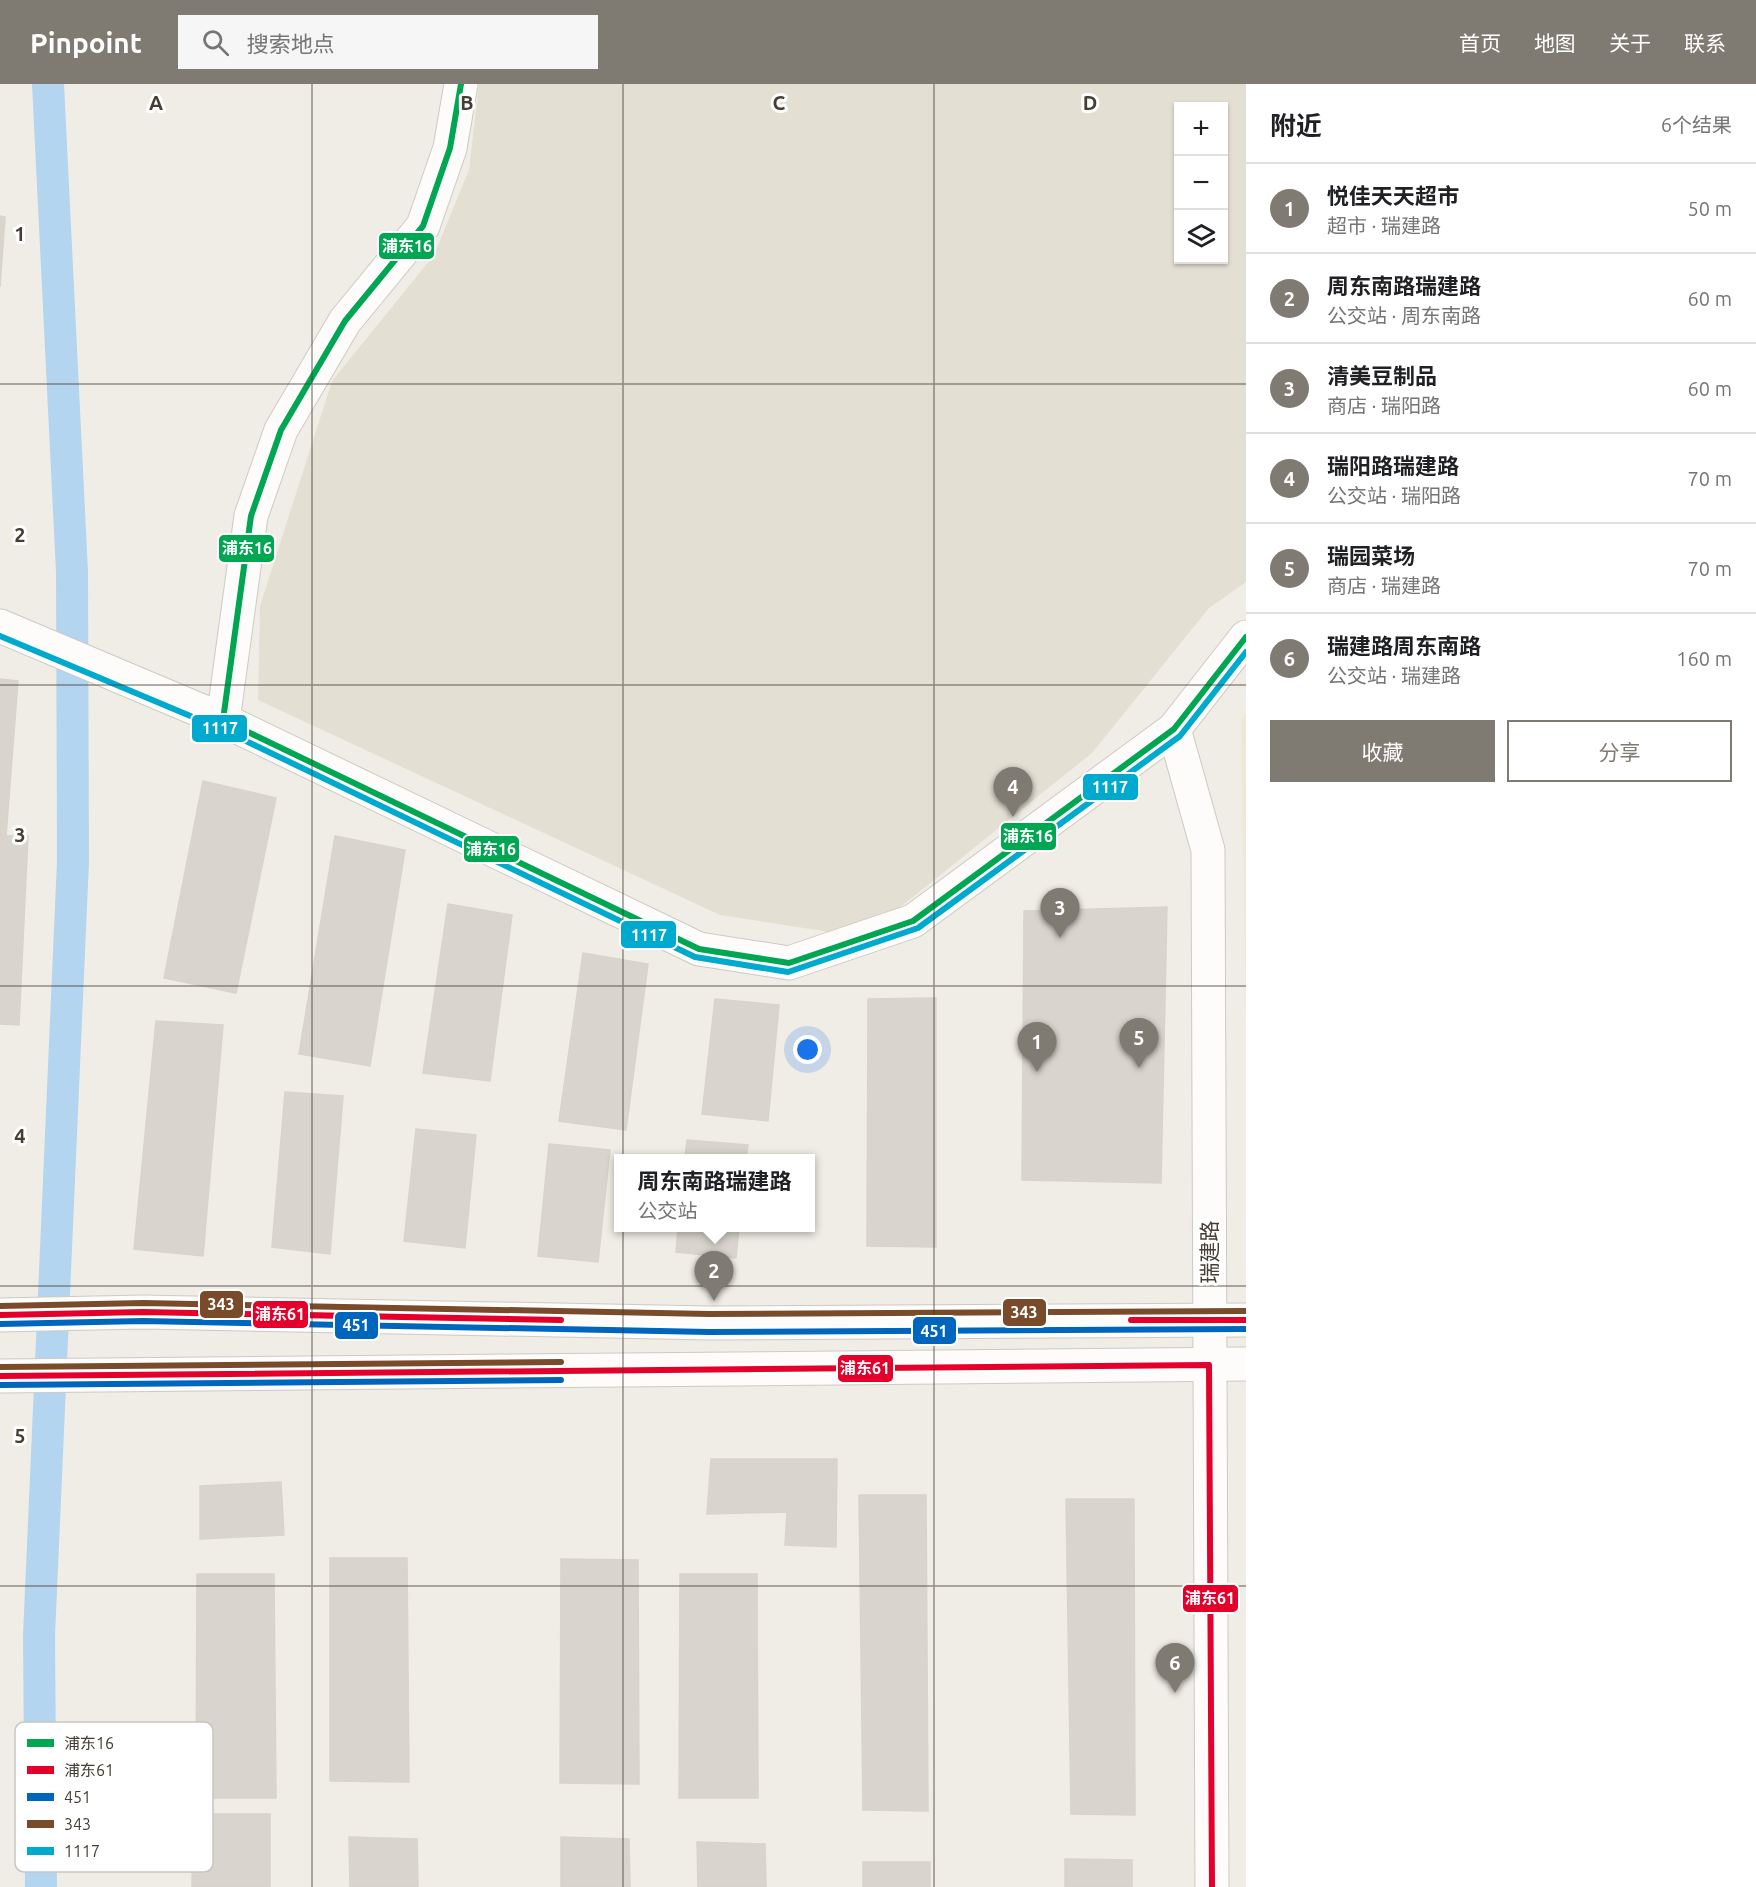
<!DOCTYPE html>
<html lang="zh">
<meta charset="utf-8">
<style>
body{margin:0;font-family:Ubuntu,"Noto Sans SC",sans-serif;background:#f6f6f6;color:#202124}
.controls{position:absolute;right:18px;top:18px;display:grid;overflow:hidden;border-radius:0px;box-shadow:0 2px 4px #0004}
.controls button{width:54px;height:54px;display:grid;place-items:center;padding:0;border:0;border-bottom:2px solid #e0e0e0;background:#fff;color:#202124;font:30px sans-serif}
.you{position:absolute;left:808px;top:966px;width:21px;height:21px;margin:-15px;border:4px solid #fff;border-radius:50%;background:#1a73e8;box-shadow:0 0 0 9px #1a73e833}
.badge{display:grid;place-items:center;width:39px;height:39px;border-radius:50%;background:#807b72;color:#fff;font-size:20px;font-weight:700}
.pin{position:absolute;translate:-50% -50px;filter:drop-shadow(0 2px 3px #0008)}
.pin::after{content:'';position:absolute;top:32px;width:21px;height:18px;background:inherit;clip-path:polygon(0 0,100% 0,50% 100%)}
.popup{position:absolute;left:614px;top:1070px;width:201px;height:78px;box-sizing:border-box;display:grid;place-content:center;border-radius:0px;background:#fff;filter:drop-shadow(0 2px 4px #0005);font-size:20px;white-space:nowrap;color:#757577}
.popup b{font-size:22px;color:#202124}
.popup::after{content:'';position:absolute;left:50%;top:100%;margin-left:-12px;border:12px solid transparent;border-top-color:#fff}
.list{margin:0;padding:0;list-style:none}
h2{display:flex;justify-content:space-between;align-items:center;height:78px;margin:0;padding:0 24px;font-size:26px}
h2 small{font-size:20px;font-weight:400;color:#757577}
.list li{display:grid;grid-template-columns:39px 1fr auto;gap:18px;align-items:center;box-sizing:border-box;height:90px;padding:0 24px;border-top:2px solid #e0e0e0}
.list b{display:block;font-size:22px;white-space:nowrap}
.list p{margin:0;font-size:20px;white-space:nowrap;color:#757577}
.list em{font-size:20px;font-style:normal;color:#757577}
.actions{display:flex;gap:12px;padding:18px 24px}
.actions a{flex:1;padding:14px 0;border:2px solid #807b72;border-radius:0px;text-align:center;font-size:21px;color:#807b72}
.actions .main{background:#807b72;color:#fff}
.icon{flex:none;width:33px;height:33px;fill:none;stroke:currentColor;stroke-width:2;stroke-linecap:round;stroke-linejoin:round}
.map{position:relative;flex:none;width:1246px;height:1803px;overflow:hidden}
header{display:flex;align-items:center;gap:36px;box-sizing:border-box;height:84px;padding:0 30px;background:#807b72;color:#fff}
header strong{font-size:28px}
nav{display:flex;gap:33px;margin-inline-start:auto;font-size:21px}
.search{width:420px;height:54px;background:#f6f6f6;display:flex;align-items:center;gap:15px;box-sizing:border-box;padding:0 21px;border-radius:0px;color:#757577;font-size:22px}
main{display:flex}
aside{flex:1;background:#fff}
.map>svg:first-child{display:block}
.residential{fill:#e4dfd3;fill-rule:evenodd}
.education{fill:#eee9d7}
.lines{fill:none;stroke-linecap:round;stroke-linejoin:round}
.canal{stroke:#b4d5f0;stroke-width:32}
.building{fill:#d9d5ce;stroke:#d8d4cc;stroke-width:1.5}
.minor-casing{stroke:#cdcac4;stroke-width:35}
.tertiary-casing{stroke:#cdcac4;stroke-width:35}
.minor{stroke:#fdfcfb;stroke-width:33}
.tertiary{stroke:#fdfcfb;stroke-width:33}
.bus-1-casing{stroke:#fff;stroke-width:10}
.bus-2-casing{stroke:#fff;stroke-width:10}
.bus-3-casing{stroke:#fff;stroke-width:10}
.bus-4-casing{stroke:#fff;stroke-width:10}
.bus-5-casing{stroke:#fff;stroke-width:10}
.bus-1{stroke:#00a651;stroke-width:6}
.bus-2{stroke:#e4002b;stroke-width:6}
.bus-3{stroke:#0065bd;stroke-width:6}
.bus-4{stroke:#7a4b2a;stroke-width:6}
.bus-5{stroke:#00a9ce;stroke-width:6}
.grid{fill:none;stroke:#443e33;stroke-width:1.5;stroke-opacity:0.55}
.labels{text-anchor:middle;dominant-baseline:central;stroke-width:6;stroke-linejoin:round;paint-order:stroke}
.street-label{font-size:21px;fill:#443e33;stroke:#fff}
.key{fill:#fff;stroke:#c7c5c2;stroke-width:1.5}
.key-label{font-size:16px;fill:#443e33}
.grid-label{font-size:20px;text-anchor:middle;font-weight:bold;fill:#443e33;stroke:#fff;stroke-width:6;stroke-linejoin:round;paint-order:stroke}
.line-badge{stroke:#fff;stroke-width:2}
.badge-label{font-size:16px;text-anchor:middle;font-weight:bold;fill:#fff}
</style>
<header>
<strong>Pinpoint</strong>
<div class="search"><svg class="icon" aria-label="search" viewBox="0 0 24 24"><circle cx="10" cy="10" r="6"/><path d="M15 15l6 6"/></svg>搜索地点</div>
<nav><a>首页</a><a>地图</a><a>关于</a><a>联系</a></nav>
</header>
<main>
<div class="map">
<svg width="1246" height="1803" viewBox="0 0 1246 1803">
<rect width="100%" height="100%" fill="#f0ede6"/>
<path class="residential" d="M479,0h767v498l-37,26 -117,145 -199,160 -57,20 -116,-18 -462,-215 2,-94 72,-225 102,-126 35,-85zM1178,22h46v154h-46z"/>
<path class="education" d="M1246,629v312l-5,-306z"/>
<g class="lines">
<path class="canal" d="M41,1803l-2,-251 34,-775 -1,-289 -24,-488"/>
</g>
<g class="building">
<path d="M0,132l5,1 -5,70z"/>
<path d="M0,595l18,2 -12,155h22l-9,189 -19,-1z"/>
<path d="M203,697l73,17 -40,195 -72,-15z"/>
<path d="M335,752l70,14 -35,216 -71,-12z"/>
<path d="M448,820l64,11 -22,166 -67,-8z"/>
<path d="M1167,823l-6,276 -139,-3 2,-269z"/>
<path d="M583,869l65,11 -22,166 -67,-9z"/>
<path d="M936,914v249l-69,-1 1,-247z"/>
<path d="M715,915l64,6 -11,116 -66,-7z"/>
<path d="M156,937l67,4 -20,231 -69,-7z"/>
<path d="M285,1008l58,4 -13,158 -58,-7z"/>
<path d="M416,1045l60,6 -11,113 -61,-7z"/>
<path d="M687,1056l61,5 -2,13h-61z"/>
<path d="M549,1060l61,6 -12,112 -60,-6z"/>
<path d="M678,1144h61l-3,30 -60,-6z"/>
<path d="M711,1375h126l-1,88 -51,-2 2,-33 -80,2z"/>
<path d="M281,1398l3,53 -84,4v-53z"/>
<path d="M859,1411h67l2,316 -65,-1z"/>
<path d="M1066,1415h68l1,316 -64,-1z"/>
<path d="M330,1474h77l2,224 -79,-1z"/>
<path d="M561,1475l77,1 1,224 -79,-1z"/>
<path d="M197,1490h77l2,224h-80z"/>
<path d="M680,1490h77l1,224h-79z"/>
<path d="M193,1730h77v73h-78z"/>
<path d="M349,1753l68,2 1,48h-68z"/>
<path d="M561,1753l68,2 1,48h-69z"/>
<path d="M697,1758l68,2 1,43h-68z"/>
<path d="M1065,1775l67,1v27h-67z"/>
<rect x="863" y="1778" width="67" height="25"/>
</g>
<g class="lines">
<g class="minor-casing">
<g id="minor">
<path d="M0,542l223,94 476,229 90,14 124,-42 261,-192 72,-92"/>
<path d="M223,636l28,-204 30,-86 64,-109 78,-95 27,-78 11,-64"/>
<path d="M1174,645l34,121 4,1037"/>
</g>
</g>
<g class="tertiary-casing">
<g id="tertiary">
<path d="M0,1231l143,-3 566,11 537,-3"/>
<path d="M0,1292l1246,-12"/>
</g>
</g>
<use href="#minor" class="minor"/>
<use href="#tertiary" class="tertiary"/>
<g class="bus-1-casing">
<g id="bus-1">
<path d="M223,636l476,229 90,14 124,-42 261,-192 72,-92"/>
<path d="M223,636l28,-204 30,-86 64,-109 78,-95 27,-78 11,-64"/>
</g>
</g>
<g class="bus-2-casing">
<g id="bus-2">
<path d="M0,1231l143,-3 418,8"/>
<path d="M1131,1236h115"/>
<path d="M0,1292l1209,-11 3,522"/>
</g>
</g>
<g class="bus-3-casing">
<g id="bus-3">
<path d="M0,1240l143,-3 566,11 537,-3"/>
<path d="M0,1301l561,-5"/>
</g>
</g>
<g class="bus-4-casing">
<g id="bus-4">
<path d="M0,1222l143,-3 566,11 537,-3"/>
<path d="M0,1283l561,-5"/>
</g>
</g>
<g class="bus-5-casing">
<path id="bus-5" d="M0,552l219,92 476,229 93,15 130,-44 262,-192 66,-84"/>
</g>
<use href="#bus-1" class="bus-1"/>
<use href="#bus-2" class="bus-2"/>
<use href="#bus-3" class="bus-3"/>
<use href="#bus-4" class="bus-4"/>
<use href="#bus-5" class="bus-5"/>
</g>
<path class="grid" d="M312,0v1803M623,0v1803M934,0v1803M0,300h1246M0,601h1246M0,902h1246M0,1202h1246M0,1502h1246"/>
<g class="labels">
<g class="street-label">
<text transform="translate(1209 1168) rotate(-90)">瑞建路</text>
</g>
</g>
<rect x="15" y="1638" width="198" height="150" rx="9" class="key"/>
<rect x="27" y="1655" width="27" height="8" fill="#00a651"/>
<rect x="27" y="1682" width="27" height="8" fill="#e4002b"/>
<rect x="27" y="1709" width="27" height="8" fill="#0065bd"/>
<rect x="27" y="1736" width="27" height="8" fill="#7a4b2a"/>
<rect x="27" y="1763" width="27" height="8" fill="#00a9ce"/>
<g class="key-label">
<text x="64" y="1665">浦东16</text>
<text x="64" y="1692">浦东61</text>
<text x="64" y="1719">451</text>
<text x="64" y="1746">343</text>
<text x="64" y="1773">1117</text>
</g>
<g class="grid-label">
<text x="156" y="26">A</text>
<text x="467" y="26">B</text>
<text x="779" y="26">C</text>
<text x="1090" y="26">D</text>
<text x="20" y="157">1</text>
<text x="20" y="458">2</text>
<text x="20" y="758">3</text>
<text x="20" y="1059">4</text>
<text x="20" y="1359">5</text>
</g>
<g class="line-badge">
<rect x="378" y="148" width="57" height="28" rx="6" fill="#00a651"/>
<rect x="218" y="450" width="57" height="29" rx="6" fill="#00a651"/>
<rect x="191" y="630" width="57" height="29" rx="6" fill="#00a9ce"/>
<rect x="1082" y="689" width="57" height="28" rx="6" fill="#00a9ce"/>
<rect x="1000" y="738" width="57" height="29" rx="6" fill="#00a651"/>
<rect x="463" y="751" width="57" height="28" rx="6" fill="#00a651"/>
<rect x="620" y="836" width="57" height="29" rx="6" fill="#00a9ce"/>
<rect x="199" y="1206" width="45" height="29" rx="6" fill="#7a4b2a"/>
<rect x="1002" y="1214" width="45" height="29" rx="6" fill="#7a4b2a"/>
<rect x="252" y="1216" width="57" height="29" rx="6" fill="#e4002b"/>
<rect x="334" y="1227" width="45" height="29" rx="6" fill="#0065bd"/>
<rect x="912" y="1232" width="45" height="29" rx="6" fill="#0065bd"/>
<rect x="837" y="1270" width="57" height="29" rx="6" fill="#e4002b"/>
<rect x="1182" y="1500" width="57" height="29" rx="6" fill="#e4002b"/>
</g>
<g class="badge-label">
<text x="407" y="168">浦东16</text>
<text x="247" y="470">浦东16</text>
<text x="220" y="650">1117</text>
<text x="1110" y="709">1117</text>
<text x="1028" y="758">浦东16</text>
<text x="491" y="771">浦东16</text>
<text x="649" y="857">1117</text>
<text x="221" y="1226">343</text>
<text x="1024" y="1234">343</text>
<text x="280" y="1236">浦东61</text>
<text x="356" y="1247">451</text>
<text x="934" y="1253">451</text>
<text x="865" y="1290">浦东61</text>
<text x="1210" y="1520">浦东61</text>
</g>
</svg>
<div class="controls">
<button>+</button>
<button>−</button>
<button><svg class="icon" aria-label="layers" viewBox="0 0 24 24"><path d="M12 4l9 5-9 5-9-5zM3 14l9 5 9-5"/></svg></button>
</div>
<div class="you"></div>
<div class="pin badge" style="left:1037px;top:988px">1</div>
<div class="pin badge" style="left:714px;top:1217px">2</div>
<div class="popup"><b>周东南路瑞建路</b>公交站</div>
<div class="pin badge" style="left:1060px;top:854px">3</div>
<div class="pin badge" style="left:1013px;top:733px">4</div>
<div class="pin badge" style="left:1139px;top:984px">5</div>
<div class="pin badge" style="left:1175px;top:1609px">6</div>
</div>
<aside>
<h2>附近<small>6个结果</small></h2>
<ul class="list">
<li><span class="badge">1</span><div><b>悦佳天天超市</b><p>超市 · 瑞建路</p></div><em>50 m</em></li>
<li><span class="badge">2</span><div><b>周东南路瑞建路</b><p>公交站 · 周东南路</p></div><em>60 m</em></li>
<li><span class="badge">3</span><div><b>清美豆制品</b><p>商店 · 瑞阳路</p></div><em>60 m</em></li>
<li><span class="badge">4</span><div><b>瑞阳路瑞建路</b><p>公交站 · 瑞阳路</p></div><em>70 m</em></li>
<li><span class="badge">5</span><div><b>瑞园菜场</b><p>商店 · 瑞建路</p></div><em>70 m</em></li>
<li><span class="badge">6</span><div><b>瑞建路周东南路</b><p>公交站 · 瑞建路</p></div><em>160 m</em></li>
</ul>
<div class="actions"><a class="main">收藏</a><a>分享</a></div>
</aside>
</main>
